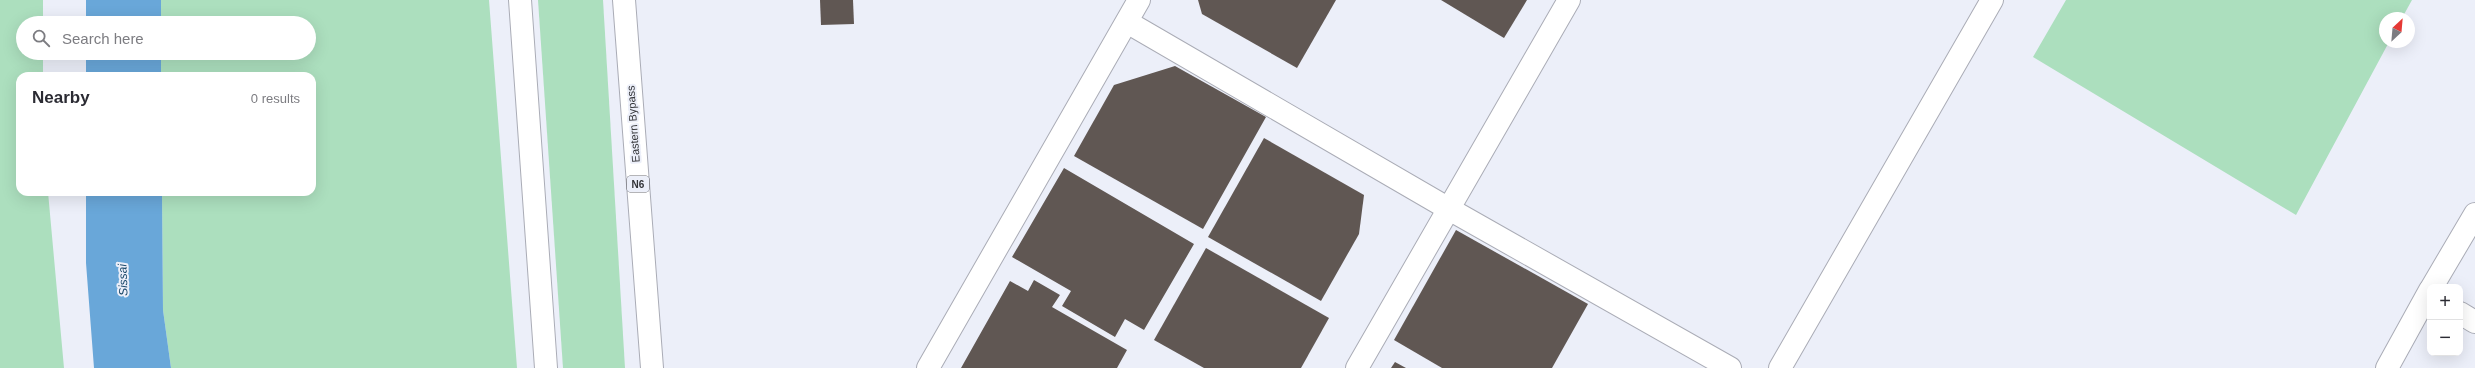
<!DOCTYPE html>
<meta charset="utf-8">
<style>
body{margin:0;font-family:Arial,sans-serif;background:#f7f7f7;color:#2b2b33}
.controls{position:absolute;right:12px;bottom:12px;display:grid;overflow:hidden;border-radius:8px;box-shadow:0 4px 16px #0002}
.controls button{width:36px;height:36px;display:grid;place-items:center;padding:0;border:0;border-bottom:1px solid #e1e1e2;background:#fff;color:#2b2b33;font:20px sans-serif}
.compass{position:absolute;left:2379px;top:12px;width:36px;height:36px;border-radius:50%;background:#fff;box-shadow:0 4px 16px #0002;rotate:26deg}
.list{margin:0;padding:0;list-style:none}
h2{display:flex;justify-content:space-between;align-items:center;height:52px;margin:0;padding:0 16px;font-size:17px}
h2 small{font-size:13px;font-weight:400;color:#7c7c81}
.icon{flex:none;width:22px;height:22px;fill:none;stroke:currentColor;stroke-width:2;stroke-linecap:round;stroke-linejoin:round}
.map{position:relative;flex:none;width:2475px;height:368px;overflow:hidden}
.search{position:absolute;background:#fff;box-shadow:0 4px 16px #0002;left:16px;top:16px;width:300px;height:44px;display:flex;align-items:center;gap:10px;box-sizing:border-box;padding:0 14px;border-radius:22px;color:#7c7c81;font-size:15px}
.panel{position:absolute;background:#fff;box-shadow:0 4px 16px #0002;left:16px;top:72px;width:300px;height:124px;border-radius:12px}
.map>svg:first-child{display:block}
.green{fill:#acdfbe}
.water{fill:#69a7d9}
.building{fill:#605753}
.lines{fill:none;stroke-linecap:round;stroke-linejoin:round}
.minor-casing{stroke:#aaacb6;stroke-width:24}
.highway-casing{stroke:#aaacb6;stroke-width:24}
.minor{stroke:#fff;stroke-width:22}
.highway{stroke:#fff;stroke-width:22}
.labels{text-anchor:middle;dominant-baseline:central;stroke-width:4;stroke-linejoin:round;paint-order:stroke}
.shield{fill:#eceff9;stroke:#6a6b71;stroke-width:1}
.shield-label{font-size:10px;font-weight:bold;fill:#323337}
.street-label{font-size:11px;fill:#323337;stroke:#eceff9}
.water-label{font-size:12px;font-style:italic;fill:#184668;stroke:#eceff9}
</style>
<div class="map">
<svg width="2475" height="368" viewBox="0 0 2475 368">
<rect width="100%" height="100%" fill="#eceff9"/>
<g class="green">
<path d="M0,0h43v23h-20v30h20v23h-23v116h28l16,176h-64z"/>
<path d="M161,0h328l28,368h-346l-8,-58 -1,-118h150v-116h-151v-23h148v-30h-148z"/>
<path d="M538,0h65l22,368h-62z"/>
<path d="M2066,0h346l-10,18h-17v24h4l-93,173 -263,-158z"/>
</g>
<g class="water">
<rect x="86" y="0" width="75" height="23"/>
<rect x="86" y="53" width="75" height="23"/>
<path d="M86,192h76l1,118 8,58h-77l-8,-105z"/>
</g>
<g class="building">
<path d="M820,0h33l1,24 -33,1z"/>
<path d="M1198,0h138l-39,68 -95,-54z"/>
<path d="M1441,0h86l-23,38z"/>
<path d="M1175,66l91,51 -63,112 -129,-73 40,-71z"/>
<path d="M1264,138l100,57 -5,39 -38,67 -113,-64z"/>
<path d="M1064,168l130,76 -50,86 -19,-11 -10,18 -53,-31 9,-15 -59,-34z"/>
<path d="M1456,230l132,74 -36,64h-110l-48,-28z"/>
<path d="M1206,248l123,70 -28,50h-97l-50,-28z"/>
<path d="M1034,280l26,15 -8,12 75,43 -10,18h-156l49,-87 18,10z"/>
<path d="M1395,362l11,6h-15z"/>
</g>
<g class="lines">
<g class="minor-casing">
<g id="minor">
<path d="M1127,22l322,187 281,159"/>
<path d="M2432,287l43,-73"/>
<path d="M2460,313l15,9"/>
<path d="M928,368l211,-368"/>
<path d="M1357,368l212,-368"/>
<path d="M1780,368l212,-368"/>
<path d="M2387,368l43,-78"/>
</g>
</g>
<g class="highway-casing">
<g id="highway">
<path d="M520,0l26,368"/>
<path d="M624,0l28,368"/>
</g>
</g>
<use href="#minor" class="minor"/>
<use href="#highway" class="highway"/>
</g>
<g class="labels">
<rect class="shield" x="627" y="176" width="22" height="16" rx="3"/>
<g class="shield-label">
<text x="638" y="184">N6</text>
</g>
<g class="street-label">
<text transform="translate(633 124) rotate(-94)">Eastern Bypass</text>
</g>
<g class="water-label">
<text transform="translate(123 280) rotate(-92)">Sissai</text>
</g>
</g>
</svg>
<div class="controls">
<button>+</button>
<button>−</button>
</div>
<svg class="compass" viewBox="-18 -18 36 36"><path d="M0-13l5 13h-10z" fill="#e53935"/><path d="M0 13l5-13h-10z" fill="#7c7c81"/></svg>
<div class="search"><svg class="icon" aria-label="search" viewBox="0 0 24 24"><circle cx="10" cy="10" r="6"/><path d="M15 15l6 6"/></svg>Search here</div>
<section class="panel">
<h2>Nearby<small>0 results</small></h2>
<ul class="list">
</ul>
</section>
</div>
